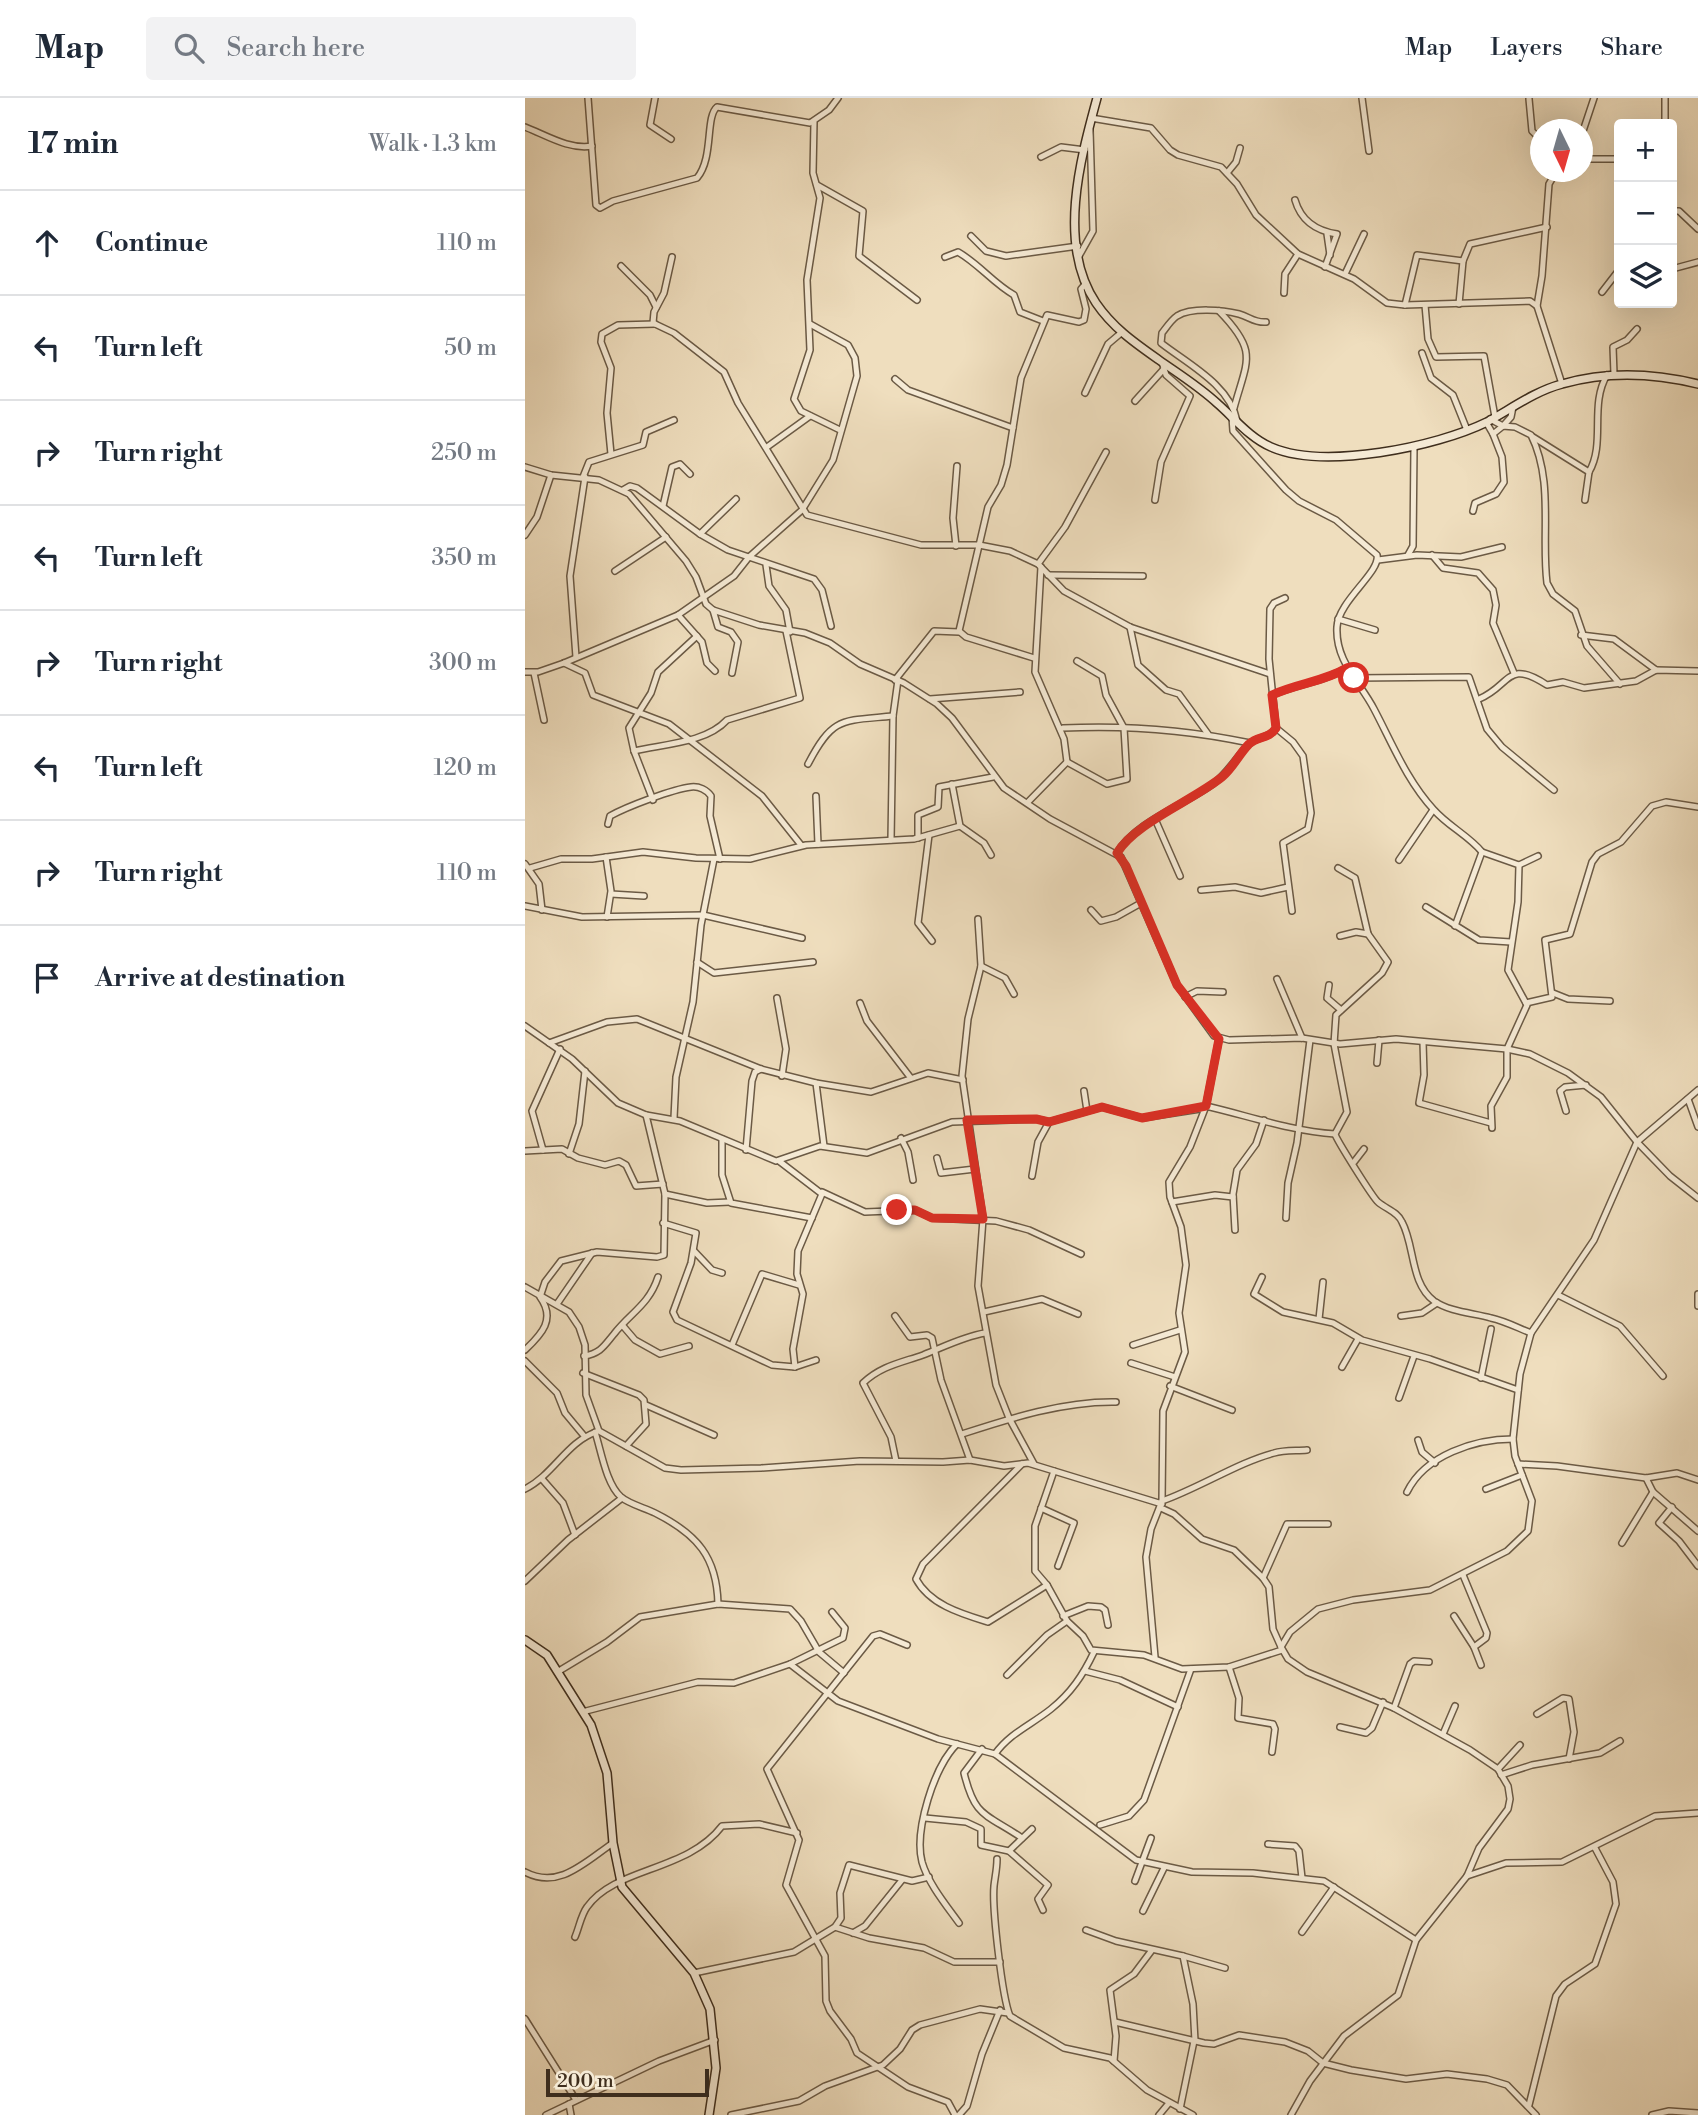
<!DOCTYPE html>
<meta charset="utf-8">
<style>
body{margin:0;font-family:"Libre Bodoni",serif;background:#f2f2f3;color:#1f2937}
.controls{position:absolute;right:21px;top:21px;display:grid;overflow:hidden;border-radius:7px;box-shadow:0 7px 28px #0002}
.controls button{width:63px;height:63px;display:grid;place-items:center;padding:0;border:0;border-bottom:2px solid #e0e1e3;background:#fff;color:#1f2937;font:35px sans-serif}
.compass{position:absolute;left:1005px;top:21px;width:63px;height:63px;border-radius:50%;background:#fff;box-shadow:0 7px 28px #0002;rotate:175deg}
.scale{position:absolute;left:21px;bottom:18px;width:163px;box-sizing:border-box;padding-left:7px;border:4px solid #3f2e1d;border-top:0;font-size:19px;line-height:24px;white-space:nowrap;color:#3f2e1d;-webkit-text-stroke:5px #f5ead5;paint-order:stroke}
.stop{position:absolute;width:21px;height:21px;margin:-16px;border:5px solid #d93025;border-radius:50%;background:#fff}
.stop.end{background:#d93025;border-color:#fff;box-shadow:0 2px 7px #0008}
.list{margin:0;padding:0;list-style:none}
h2{display:flex;justify-content:space-between;align-items:center;height:91px;margin:0;padding:0 28px;font-size:30px}
h2 small{font-size:23px;font-weight:400;color:#747a83}
.list li{display:grid;grid-template-columns:46px 1fr auto;gap:21px;align-items:center;box-sizing:border-box;height:105px;padding:0 28px;border-top:2px solid #e0e1e3}
.list b{display:block;font-size:26px;white-space:nowrap}
.list em{font-size:23px;font-style:normal;color:#747a83}
.icon{flex:none;width:38px;height:38px;fill:none;stroke:currentColor;stroke-width:2;stroke-linecap:round;stroke-linejoin:round}
.map{position:relative;flex:none;width:1173px;height:2017px;overflow:hidden}
header{display:flex;align-items:center;gap:42px;box-sizing:border-box;height:98px;padding:0 35px;background:#fff;border-bottom:2px solid #e0e1e3}
header strong{font-size:33px}
nav{display:flex;gap:38px;margin-inline-start:auto;font-size:24px}
.search{width:490px;height:63px;background:#f2f2f3;display:flex;align-items:center;gap:18px;box-sizing:border-box;padding:0 24px;border-radius:7px;color:#747a83;font-size:26px}
main{display:flex}
aside{flex:1;background:#fff}
.map>svg:first-child{display:block}
.lines{fill:none;stroke-linecap:round;stroke-linejoin:round}
.street-casing{stroke:#6b5a45;stroke-width:8}
.secondary-casing{stroke:#3f2e1d;stroke-width:10}
.street{stroke:#f5ead5;stroke-width:5}
.secondary{stroke:#f5ead5;stroke-width:7}
.route{stroke:#d93025;stroke-width:9}
</style>
<header>
<strong>Map</strong>
<div class="search"><svg class="icon" aria-label="search" viewBox="0 0 24 24"><circle cx="10" cy="10" r="6"/><path d="M15 15l6 6"/></svg>Search here</div>
<nav><a>Map</a><a>Layers</a><a>Share</a></nav>
</header>
<main>
<aside>
<h2>17 min<small>Walk · 1.3 km</small></h2>
<ul class="list">
<li><svg class="icon" aria-label="ahead" viewBox="0 0 24 24"><path d="M12 20V5M6 11l6-6 6 6"/></svg><div><b>Continue</b></div><em>110 m</em></li>
<li><svg class="icon" aria-label="left" viewBox="0 0 24 24"><path d="M17 20v-9H6M10 6l-5 5 5 5"/></svg><div><b>Turn left</b></div><em>50 m</em></li>
<li><svg class="icon" aria-label="right" viewBox="0 0 24 24"><path d="M7 20v-9h11M14 6l5 5-5 5"/></svg><div><b>Turn right</b></div><em>250 m</em></li>
<li><svg class="icon" aria-label="left" viewBox="0 0 24 24"><path d="M17 20v-9H6M10 6l-5 5 5 5"/></svg><div><b>Turn left</b></div><em>350 m</em></li>
<li><svg class="icon" aria-label="right" viewBox="0 0 24 24"><path d="M7 20v-9h11M14 6l5 5-5 5"/></svg><div><b>Turn right</b></div><em>300 m</em></li>
<li><svg class="icon" aria-label="left" viewBox="0 0 24 24"><path d="M17 20v-9H6M10 6l-5 5 5 5"/></svg><div><b>Turn left</b></div><em>120 m</em></li>
<li><svg class="icon" aria-label="right" viewBox="0 0 24 24"><path d="M7 20v-9h11M14 6l5 5-5 5"/></svg><div><b>Turn right</b></div><em>110 m</em></li>
<li><svg class="icon" aria-label="arrive" viewBox="0 0 24 24"><path d="M6 21V4h12l-3 4 3 4H6"/></svg><div><b>Arrive at destination</b></div></li>
</ul>
</aside>
<div class="map">
<svg width="1173" height="2017" viewBox="0 0 1173 2017">
<rect width="100%" height="100%" fill="#efdebe"/>
<filter id="stains"><feTurbulence type="fractalNoise" baseFrequency=".00286" numOctaves="4"/><feColorMatrix values="0 0 0 0 .2 0 0 0 0 .09 0 0 0 0 .02 0 0 0 .5 -.17"/></filter>
<radialGradient id="worn" r=".72"><stop offset=".6" stop-color="#630" stop-opacity="0"/><stop offset="1" stop-color="#630" stop-opacity=".3"/></radialGradient>
<g class="lines">
<g class="street-casing">
<g id="street">
<path d="M63,0l8,107 4,3 13,-7 84,-23c17,-20 8,-61 20,-71l93,16 19,-13 9,-12"/>
<path d="M130,0l-5,27 21,14"/>
<path d="M837,0l7,53"/>
<path d="M1140,0v26"/>
<path d="M1004,1l3,32 9,9"/>
<path d="M566,20l60,10 19,22 8,5 43,12 16,17 19,31 42,39 56,25 33,24 18,2 125,-4 7,5 25,78"/>
<path d="M289,24l-1,51 7,25 -13,82 3,70 -16,49 7,12 39,19"/>
<path d="M0,29c21,8 44,23 67,19"/>
<path d="M1058,33l11,-33"/>
<path d="M516,59l20,-10 24,3"/>
<path d="M1058,61h36"/>
<path d="M702,75l9,-11 4,-14"/>
<path d="M292,87l46,26 -4,45 58,44"/>
<path d="M770,102c6,21 22,31 42,34l-12,33"/>
<path d="M1147,113h7l19,18"/>
<path d="M802,136l3,21"/>
<path d="M446,138l15,15 20,5 72,-10"/>
<path d="M554,158l14,-25 -3,-101"/>
<path d="M147,159l-8,36 -10,19 -1,11 21,10 50,39 14,31 69,112 114,30h58l31,6 28,13 26,27 66,36 140,47"/>
<path d="M420,159l13,-5c21,12 35,31 56,43l6,17 23,9"/>
<path d="M96,168l29,29 6,12"/>
<path d="M1147,171l26,-7"/>
<path d="M820,176l19,-40"/>
<path d="M1077,194l17,-22"/>
<path d="M759,195l1,-19 13,-20"/>
<path d="M934,206l4,-43 7,-17 77,-17"/>
<path d="M880,207l12,-50 46,6"/>
<path d="M900,207l3,34 8,18 48,-1 11,61"/>
<path d="M1012,208l5,-30 7,-92 7,-12"/>
<path d="M694,213c40,41 28,49 15,97"/>
<path d="M897,255l9,25 22,17 14,35"/>
<path d="M1089,276l-1,-27 14,-7 10,-11"/>
<path d="M370,281l13,11 105,38"/>
<path d="M560,295l23,-49 13,-11"/>
<path d="M610,303l28,-31"/>
<path d="M707,319l1,14 53,59 13,11 37,19 41,35c4,17 -39,46 -40,72 -2,34 23,55 37,82 18,34 33,72 60,101 14,16 35,26 48,42l-27,74"/>
<path d="M965,321l13,7 8,-9 2,-10"/>
<path d="M712,323c-7,-36 -49,-57 -76,-78l1,-10c4,-5 9,-13 15,-17 15,-9 46,-6 62,-2 11,3 15,9 27,8"/>
<path d="M961,324l7,12 10,-8 12,1 16,8c23,46 10,99 16,148l6,11 22,17 12,35 33,38"/>
<path d="M1008,339l56,35 -4,28"/>
<path d="M242,349l43,-31"/>
<path d="M86,356l-4,-41 4,-45 -10,-26 1,-8 16,-9 37,-1"/>
<path d="M0,369l26,8 48,5 30,14 57,67 10,16 10,27 7,6 46,15 46,8 25,10 30,21 44,19 33,21 15,14 52,70 46,31 71,38 56,128 37,51 15,4 73,-2 38,6 56,-5 111,10 23,5 38,19 33,24 36,45 33,34 28,22"/>
<path d="M1064,374c17,-29 0,-67 18,-97"/>
<path d="M58,379l6,-15 54,-17 3,-13 28,-12"/>
<path d="M98,392l7,-4 7,2 63,46 28,16 86,29 8,11 9,36"/>
<path d="M630,402l6,-38 29,-66 -24,-21 -4,-13"/>
<path d="M138,408l9,-39 8,-3 10,10"/>
<path d="M948,413l2,-8 21,-9 8,-12 -2,-25 -9,-23"/>
<path d="M175,436l36,-35"/>
<path d="M0,437l12,-18 14,-42"/>
<path d="M431,448l-3,-28 4,-52"/>
<path d="M883,457l5,-9 1,-98"/>
<path d="M907,457l11,13 35,5 15,17 3,15 -3,18 21,50"/>
<path d="M853,462l39,-5 44,2 41,-10"/>
<path d="M513,466l27,-37 41,-75"/>
<path d="M241,467l3,21 17,24 4,22"/>
<path d="M90,473l51,-34"/>
<path d="M523,477l95,1"/>
<path d="M188,512l5,17 13,5 7,10 -6,31"/>
<path d="M153,517l24,27 5,21 8,8"/>
<path d="M813,521l37,11"/>
<path d="M605,529l8,38 28,25 13,4 29,40"/>
<path d="M1056,537l33,4 42,31"/>
<path d="M51,559l-6,-81 15,-99"/>
<path d="M509,560l-68,-21 -7,-6 29,-124 13,-22 6,-20 14,-87 26,-63 32,7 5,-2 2,-11 -5,-20 5,-6"/>
<path d="M39,565l21,10 8,22 76,29 93,72 39,49"/>
<path d="M0,574h13l26,-9 114,-48 56,-39 15,-19 53,-47 31,-50 24,-84 -2,-18 -7,-13 -38,-21"/>
<path d="M9,575l10,47"/>
<path d="M829,580l115,-1 18,52 15,18 52,43"/>
<path d="M370,582l39,-49 25,1"/>
<path d="M747,597c26,-11 51,-13 75,-27"/>
<path d="M405,601l90,-7"/>
<path d="M954,601c32,-13 27,-41 68,-14l16,-3 21,6 52,-7 20,-11 42,1"/>
<path d="M538,630c63,-3 126,2 187,15"/>
<path d="M751,630l17,14 10,14 8,57 -3,16 -25,14 9,68"/>
<path d="M109,653c30,-7 72,-8 93,-31l73,-22 -14,-67"/>
<path d="M542,664l40,22 20,-5 -3,-51 -18,-33 -4,-19 -25,-15"/>
<path d="M283,666c25,-48 34,-43 85,-48"/>
<path d="M427,686l8,42 24,17 7,12"/>
<path d="M291,698l2,48"/>
<path d="M128,702l-19,-49 -5,-23 22,-35 7,-21 39,-36"/>
<path d="M503,704l39,-40 -3,-23 -29,-67 6,-105"/>
<path d="M630,721l25,57"/>
<path d="M83,726l2,-8c16,-9 63,-27 81,-29 8,-1 16,3 20,9l-1,20 10,43"/>
<path d="M404,737l-11,88 14,18"/>
<path d="M393,740v-23l20,-8 1,-20 54,-10"/>
<path d="M366,742l2,-124 5,-36"/>
<path d="M957,754l37,13 -1,37 -10,68 19,35 -20,44v28l-16,29 1,22"/>
<path d="M592,755c18,-31 67,-48 96,-69 15,-11 23,-27 36,-40 9,-8 20,-5 27,-16l-7,-69 1,-50 4,-6 11,-5"/>
<path d="M81,759l5,34 -4,26"/>
<path d="M874,762l34,-50"/>
<path d="M0,766l14,20 3,26"/>
<path d="M994,767l19,-9"/>
<path d="M5,770l31,-9h31l51,-7 53,6 54,1 56,-14 108,-6 46,-13"/>
<path d="M813,770l17,10 13,56 20,28 -6,11 -46,42 -2,29 13,68 -12,22c1,5 38,64 43,68 8,7 20,10 24,20 13,24 8,61 32,79 16,11 39,12 57,17 14,3 27,10 40,15"/>
<path d="M676,792l34,-3 26,6 27,-6"/>
<path d="M86,796l33,2"/>
<path d="M0,808l57,11 121,-2 99,23"/>
<path d="M901,809l53,33 32,2"/>
<path d="M566,812l10,11 15,-4 25,-14"/>
<path d="M453,821l3,47 -13,53 -6,57 21,143 -5,67 18,99 13,33 25,46"/>
<path d="M815,838l16,-4 12,2"/>
<path d="M172,864l17,11 99,-11"/>
<path d="M456,868l24,12 9,16"/>
<path d="M752,881l25,59"/>
<path d="M804,887l-2,13 14,12"/>
<path d="M1028,895l15,6 42,2"/>
<path d="M660,899l12,-6 26,1"/>
<path d="M252,900l9,51 -4,27"/>
<path d="M335,905l7,18 43,56"/>
<path d="M1001,905l26,-6 -7,-57 25,-6 22,-72 6,-8 23,-12 31,-36 14,-4 32,5"/>
<path d="M0,928l47,33 46,44 28,12 34,6 96,40 44,-15 47,7 85,-31 84,-3 13,3 53,-15 40,11 58,-9 6,-3 13,-67"/>
<path d="M898,944l1,33 -5,28 72,20"/>
<path d="M24,945l58,-21 30,-3 124,50 55,14 55,9 57,-19 35,7"/>
<path d="M852,965l2,-23"/>
<path d="M291,985l8,63"/>
<path d="M559,993l3,20"/>
<path d="M1163,1001l10,28"/>
<path d="M1041,1013l-6,-20 5,-4 21,-2"/>
<path d="M149,1020l2,-41 17,-75 8,-77 13,-66"/>
<path d="M376,1040l7,14 5,28"/>
<path d="M197,1041v36l9,28 81,15"/>
<path d="M18,1052l-11,-39 28,-62"/>
<path d="M221,1052l6,-69 3,-9 6,-3"/>
<path d="M0,1053l37,-2 16,9 27,7 14,-4 7,4 10,21 27,-2"/>
<path d="M44,1056l10,-30 6,-53"/>
<path d="M412,1060l4,15 34,-4"/>
<path d="M254,1063l43,33 -24,57 -1,23 6,20 -10,55 2,18"/>
<path d="M829,1064l10,-13"/>
<path d="M507,1078l6,-34 11,-20"/>
<path d="M297,1094l43,20 50,-2 17,8 64,3 33,9 52,24"/>
<path d="M140,1096l42,9 23,-1"/>
<path d="M647,1104l43,-7 18,2"/>
<path d="M761,1120l2,-35 9,-40 13,-103"/>
<path d="M138,1125l33,10 -5,30 -18,49 4,8 95,45 23,2 21,-7"/>
<path d="M710,1132l-2,-36 4,-24 19,-26 8,-24"/>
<path d="M169,1153l18,19 10,3"/>
<path d="M737,1179l-8,17 29,18 50,11 29,17 68,19 88,31"/>
<path d="M0,1189l44,25 10,15 6,18 1,50 13,36 66,37 16,2 80,-2 99,-7 83,1 27,-2 34,6 24,-3 134,41"/>
<path d="M1173,1196v12"/>
<path d="M1033,1197l62,31 43,50"/>
<path d="M32,1206l35,-51"/>
<path d="M459,1214l58,-13 36,15"/>
<path d="M370,1218l15,21 17,-2 5,3 9,42 29,80"/>
<path d="M876,1218l21,-3 15,-10"/>
<path d="M794,1221l4,-37"/>
<path d="M98,1228l12,14 25,14 29,-8"/>
<path d="M207,1247l30,-71 37,11"/>
<path d="M608,1247l47,-15"/>
<path d="M0,1252c17,-16 31,-31 15,-53l5,-15 16,-21 36,-9 60,5 7,-2 1,-61 -19,-79"/>
<path d="M59,1258c17,-3 20,-10 30,-22 16,-21 35,-29 44,-57"/>
<path d="M0,1263l32,32 8,20 20,24"/>
<path d="M606,1265l44,14"/>
<path d="M817,1269l16,-28"/>
<path d="M58,1275l56,22 5,5 2,24 -20,22"/>
<path d="M956,1280l10,-49"/>
<path d="M645,1288l62,24"/>
<path d="M874,1300l15,-42"/>
<path d="M121,1307l68,30"/>
<path d="M70,1334c6,18 11,52 26,65 8,7 24,11 34,16 42,21 62,44 63,91"/>
<path d="M437,1336c49,-16 102,-33 154,-32"/>
<path d="M893,1342l4,12 13,11"/>
<path d="M371,1363l-5,-24 -28,-54c18,-17 37,-20 60,-28 21,-8 39,-18 62,-22"/>
<path d="M497,1366l-99,100 -7,15c14,26 46,35 72,43l59,-37"/>
<path d="M993,1366l39,2 89,12 31,-5 21,7"/>
<path d="M529,1373l-19,55v45l12,14 20,36 16,15 8,14 53,5 38,14 47,-2 53,-17"/>
<path d="M1121,1380l7,14 45,39"/>
<path d="M17,1381l21,24 12,32"/>
<path d="M0,1391c28,-14 42,-47 71,-57"/>
<path d="M961,1391l36,-14"/>
<path d="M882,1394c18,-37 68,-53 106,-53"/>
<path d="M637,1403c37,-13 77,-39 112,-48 10,-3 22,-2 33,-3"/>
<path d="M1147,1409l-13,16 20,18 19,25"/>
<path d="M516,1410l33,15 -16,43"/>
<path d="M636,1410l13,6 28,25 32,11 29,28 6,9 4,42 8,18"/>
<path d="M1097,1445l31,-51"/>
<path d="M938,1477l24,58 -1,5 -12,9"/>
<path d="M738,1480l24,-54h41"/>
<path d="M0,1483l43,-41 54,-42"/>
<path d="M538,1518l25,-10 13,1 4,3 3,15"/>
<path d="M929,1518l20,31 7,18"/>
<path d="M382,1547l-27,-11 -7,2 -106,133 32,71 -13,45 39,71 1,45 4,10 21,28 6,14 51,34 40,15 7,13"/>
<path d="M630,1559l-9,-100 5,-28 11,-28 1,-90 22,-59 -6,-39 7,-48 -5,-38 -11,-30 -1,-15 21,-35 16,-41c43,10 85,25 129,28"/>
<path d="M265,1566l53,-26 2,-10 -13,-16"/>
<path d="M704,1569l10,31 -1,20 35,6 2,5 -3,23"/>
<path d="M34,1573l48,-29 33,-25 78,-13 72,5 11,12 18,31 25,21"/>
<path d="M560,1573l35,9 58,27"/>
<path d="M482,1577l40,-40 20,-14"/>
<path d="M869,1610l16,-44 4,-3 15,1"/>
<path d="M61,1613l112,-29 36,1 56,-19 48,37 100,38 57,15 141,106 56,12 61,1 71,8 92,59"/>
<path d="M1012,1616l26,-16 6,1 5,33 -5,27"/>
<path d="M815,1629l26,6 6,-5 11,-26"/>
<path d="M918,1636l12,-28"/>
<path d="M432,1646c-23,22 -43,87 -35,118 6,21 24,43 37,61"/>
<path d="M457,1651l-18,24c11,45 21,40 58,65"/>
<path d="M470,1656c15,-21 36,-29 56,-45 20,-16 32,-34 43,-57"/>
<path d="M973,1671l22,-24"/>
<path d="M976,1677l31,-10 68,-12 20,-12"/>
<path d="M400,1720l41,4 15,7v16l28,6"/>
<path d="M575,1727l29,-9 15,-16 47,-131"/>
<path d="M507,1731l-23,22 39,34 -10,14 5,11"/>
<path d="M743,1746l27,2 4,5 3,27"/>
<path d="M472,1761c0,10 -2,18 -3,27 -2,22 8,111 16,130l54,32 46,10 37,32 46,25"/>
<path d="M0,1774c34,18 60,-10 88,-29"/>
<path d="M942,1778l39,-13 56,-1 93,-46 43,-3"/>
<path d="M610,1783l16,-43"/>
<path d="M618,1813l21,-43"/>
<path d="M310,1829l34,11 55,10 30,14h46"/>
<path d="M561,1832l30,11 67,15 10,48 2,37"/>
<path d="M777,1834l32,-45"/>
<path d="M328,1835l12,-7 37,-46"/>
<path d="M50,1839c4,-9 6,-22 12,-30 28,-40 100,-35 135,-81l37,-2 38,9"/>
<path d="M658,1858l42,12"/>
<path d="M169,1875l100,-21 41,-25 6,-9 -1,-25 9,-28 63,16 17,-4"/>
<path d="M0,1921l51,81"/>
<path d="M590,1924l89,21 10,1 25,-9 46,7 23,9 15,12 28,7 55,9 41,-5 40,5 20,6 29,30"/>
<path d="M589,1963l2,-25 -6,-46 24,-16 18,-24"/>
<path d="M44,2006l2,11"/>
<path d="M1004,2007l27,-109 9,-12 30,-20 21,-60 -3,-22 -18,-34"/>
<path d="M655,2011l14,-68"/>
<path d="M21,2017l113,-54 56,-21"/>
<path d="M206,2017l68,-14 26,-15 58,-21 17,-16 12,-19 8,-5 60,-16 28,4"/>
<path d="M434,2017l8,-9 15,-52 18,-44"/>
<path d="M634,2017l10,-12"/>
<path d="M766,2017l19,-34 34,-45 54,-41 18,-55 51,-64 12,-28 29,-39 2,-10 -2,-13 -10,-17 -28,-19 -76,-42 -87,-36 -19,-13 -7,-12 9,-15 28,-23 35,-9 77,-10 77,-39 21,-20 4,-30 -17,-45 -2,-17 7,-65 11,-41 63,-93 43,-98 61,-52"/>
<path d="M1127,2017l17,-4 29,2"/>
</g>
</g>
<g class="secondary-casing">
<g id="secondary">
<path d="M572,0c-17,62 -40,147 -1,205 17,25 39,40 63,57 20,14 41,27 59,44 17,15 32,34 53,43 53,23 165,0 216,-25 24,-13 48,-31 75,-38 45,-13 91,-11 136,0"/>
<path d="M0,1542l22,15 44,70 16,48 6,70 9,44 72,86 16,36 6,59 -7,47"/>
</g>
</g>
<use href="#street" class="street"/>
<use href="#secondary" class="secondary"/>
</g>
<g class="lines">
<path class="route" d="M372,1112h18l17,8 51,1 -16,-99 69,-1 13,3 53,-15 40,11 64,-12 13,-67 -42,-54 -51,-119 -9,-13c18,-30 75,-52 105,-76 11,-9 17,-23 27,-33 9,-8 20,-5 27,-16l-4,-33c26,-12 51,-13 75,-27l7,10"/>
</g>
<rect width="100%" height="100%" filter="url(#stains)"/>
<rect width="100%" height="100%" fill="url(#worn)"/>
</svg>
<div class="controls">
<button>+</button>
<button>−</button>
<button><svg class="icon" aria-label="layers" viewBox="0 0 24 24"><path d="M12 4l9 5-9 5-9-5zM3 14l9 5 9-5"/></svg></button>
</div>
<svg class="compass" viewBox="-18 -18 36 36"><path d="M0-13l5 13h-10z" fill="#e53935"/><path d="M0 13l5-13h-10z" fill="#747a83"/></svg>
<div class="scale">200 m</div>
<div class="stop" style="left:829px;top:580px"></div>
<div class="stop end" style="left:372px;top:1112px"></div>
</div>
</main>
